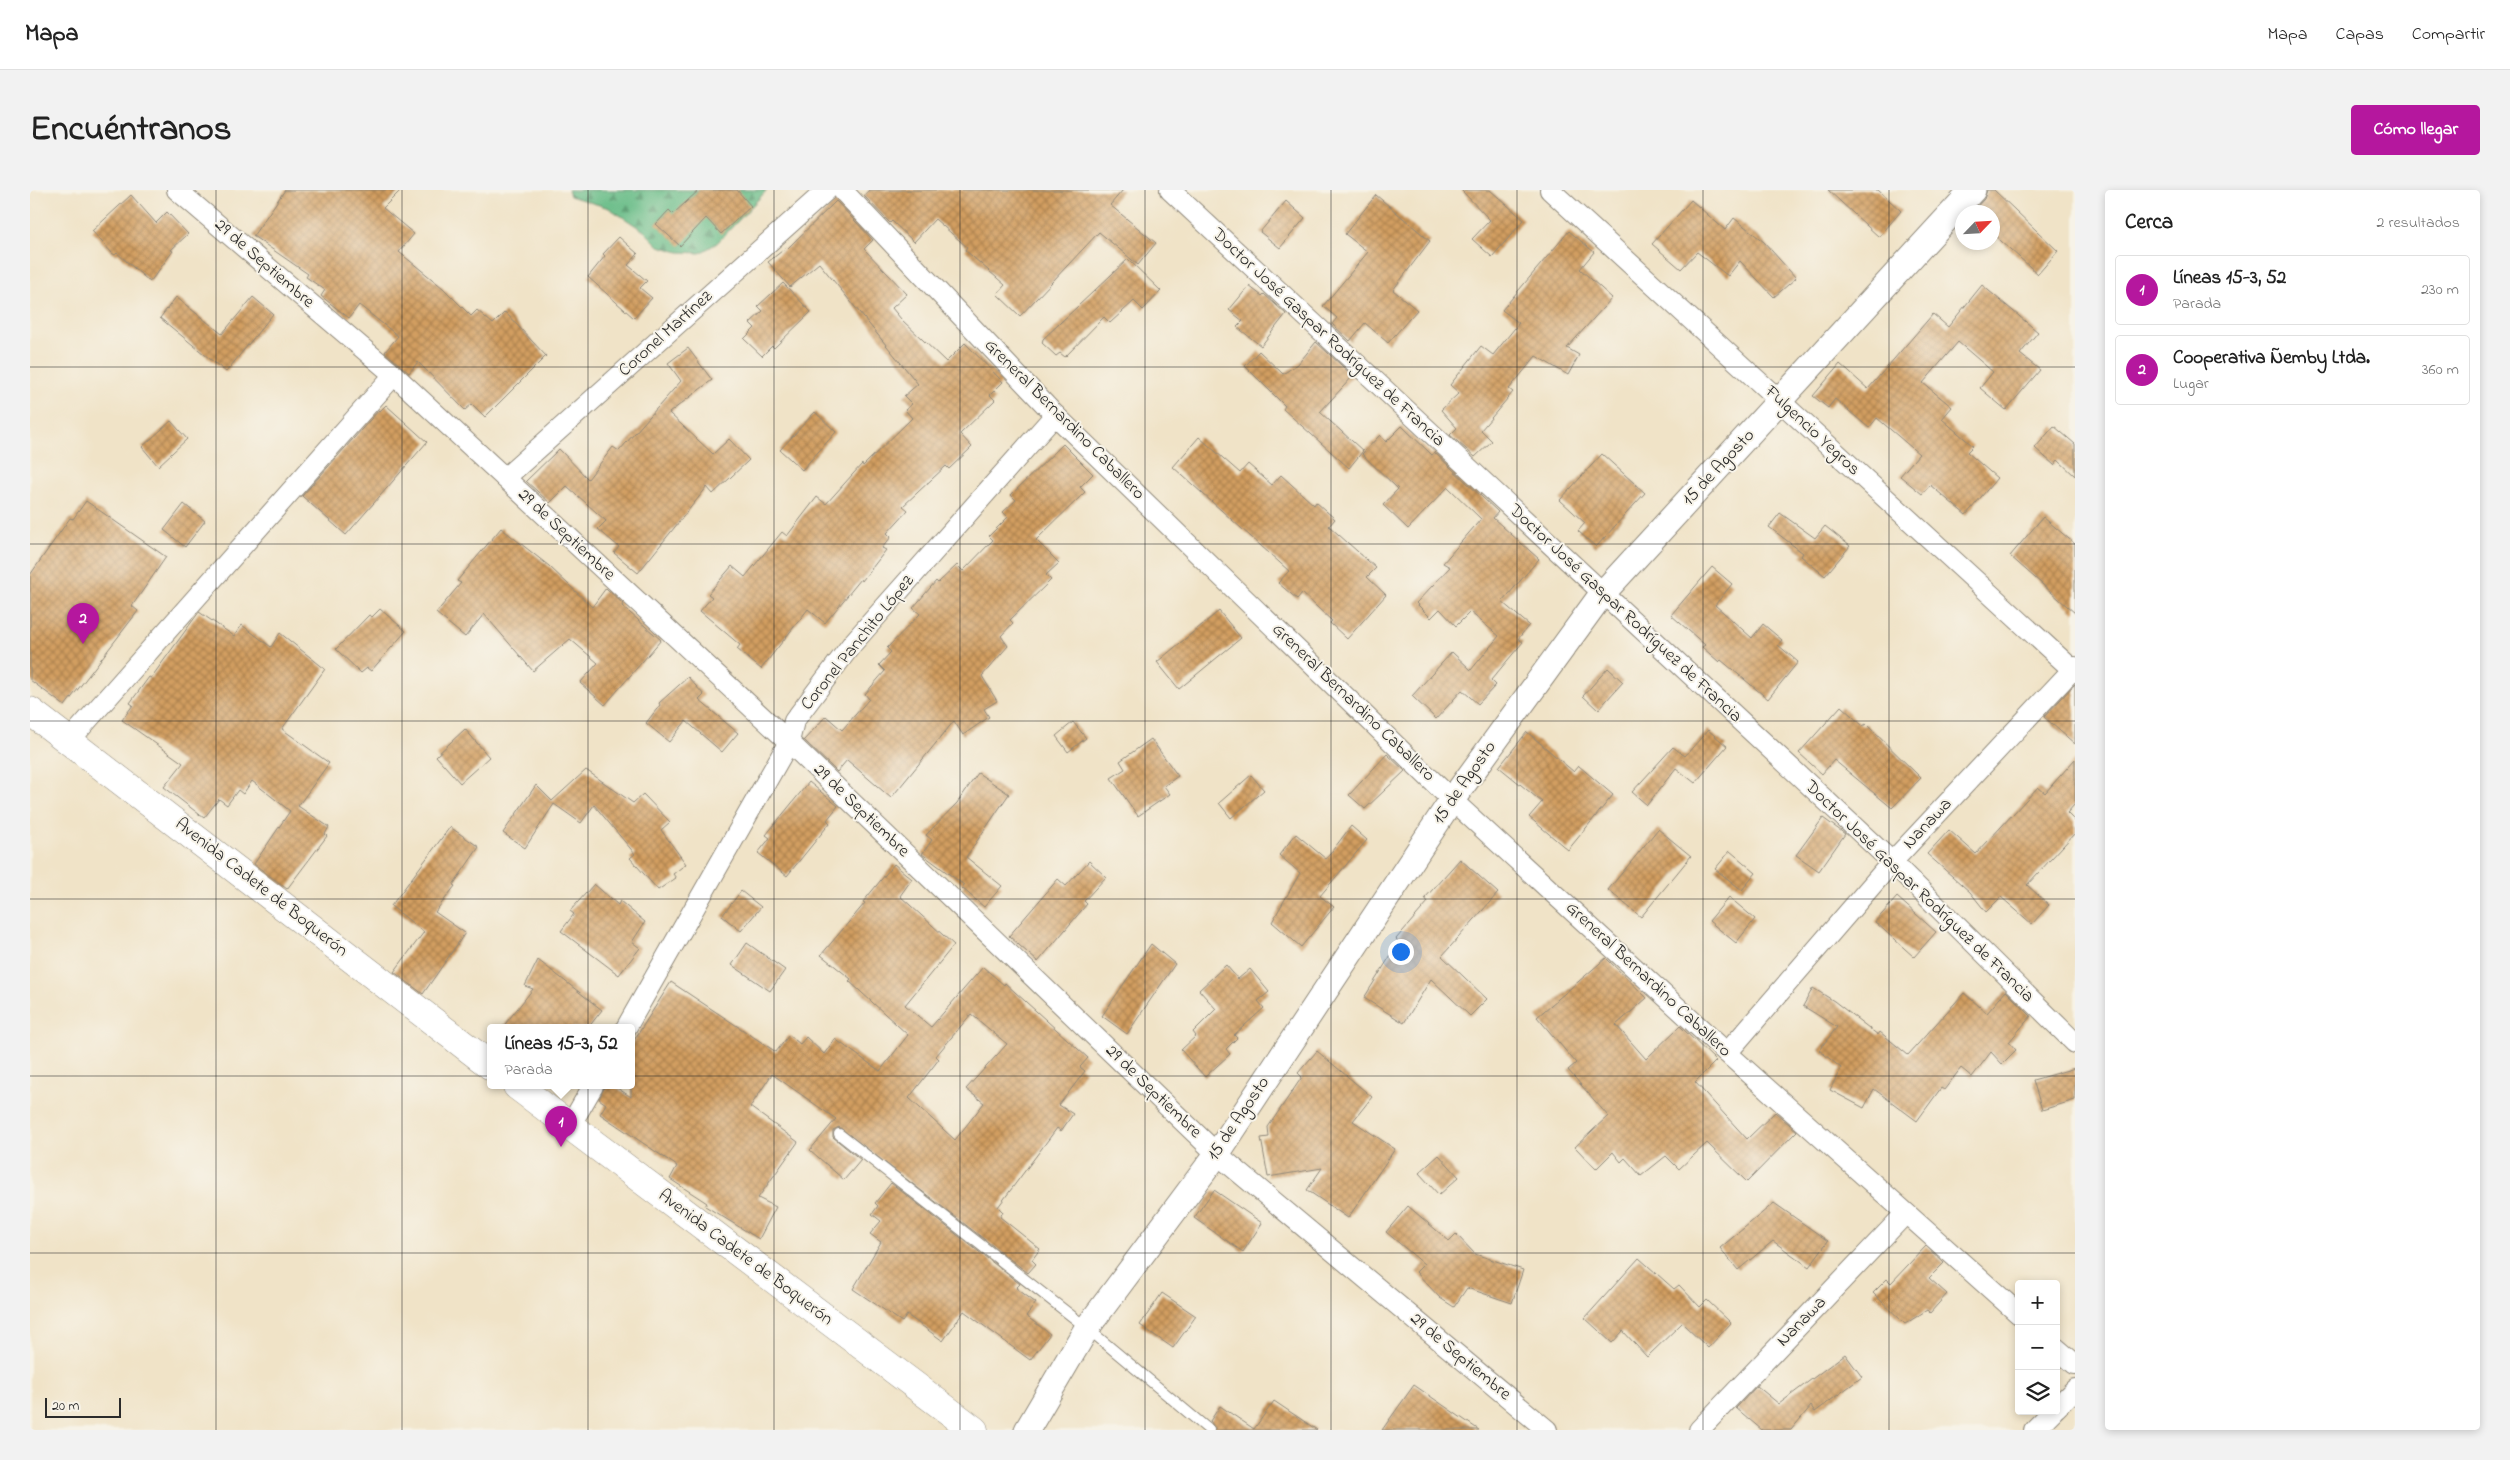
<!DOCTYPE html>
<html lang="es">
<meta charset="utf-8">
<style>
body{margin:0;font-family:"Indie Flower",sans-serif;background:#f2f2f2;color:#222}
.controls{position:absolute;right:15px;bottom:15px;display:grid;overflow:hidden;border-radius:5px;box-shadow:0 2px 8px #0003}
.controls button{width:45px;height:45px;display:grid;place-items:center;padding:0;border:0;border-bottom:1px solid #e0e0e0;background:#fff;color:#222;font:25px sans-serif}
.compass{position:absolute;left:1925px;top:15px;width:45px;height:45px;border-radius:50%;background:#fff;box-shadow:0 2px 8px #0003;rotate:65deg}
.scale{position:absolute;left:15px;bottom:12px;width:76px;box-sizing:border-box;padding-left:5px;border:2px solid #2b2b2b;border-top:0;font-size:14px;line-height:18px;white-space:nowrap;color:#2b2b2b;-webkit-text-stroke:4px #f7f3e8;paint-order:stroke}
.you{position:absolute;left:1370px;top:761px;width:18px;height:18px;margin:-12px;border:4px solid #fff;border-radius:50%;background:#1a73e8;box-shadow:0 0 0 8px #1a73e833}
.badge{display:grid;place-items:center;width:32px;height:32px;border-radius:50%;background:#b5179e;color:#fff;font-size:16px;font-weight:700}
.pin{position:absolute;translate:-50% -41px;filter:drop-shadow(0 1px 2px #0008)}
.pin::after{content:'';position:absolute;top:26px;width:18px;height:15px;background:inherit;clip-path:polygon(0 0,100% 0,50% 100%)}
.popup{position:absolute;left:457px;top:834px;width:148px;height:65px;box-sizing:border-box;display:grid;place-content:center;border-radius:5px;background:#fff;filter:drop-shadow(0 1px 4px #0005);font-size:16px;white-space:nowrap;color:#767676}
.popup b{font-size:19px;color:#222}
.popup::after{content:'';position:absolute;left:50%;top:100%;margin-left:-10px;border:10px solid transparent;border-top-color:#fff}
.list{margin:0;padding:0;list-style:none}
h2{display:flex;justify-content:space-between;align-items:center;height:65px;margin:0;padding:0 20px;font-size:21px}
h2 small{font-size:16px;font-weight:400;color:#767676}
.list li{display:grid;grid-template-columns:32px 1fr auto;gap:15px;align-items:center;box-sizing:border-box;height:70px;margin:0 10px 10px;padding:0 10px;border:1px solid #e0e0e0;border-radius:5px}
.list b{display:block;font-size:19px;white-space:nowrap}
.list p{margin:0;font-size:16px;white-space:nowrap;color:#767676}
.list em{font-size:16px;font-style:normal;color:#767676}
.icon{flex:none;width:28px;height:28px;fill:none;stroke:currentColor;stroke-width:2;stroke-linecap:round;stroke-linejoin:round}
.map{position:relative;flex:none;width:2045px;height:1240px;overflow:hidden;border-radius:5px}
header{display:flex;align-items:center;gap:30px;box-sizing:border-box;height:70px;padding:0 25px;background:#fff;border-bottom:1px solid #e0e0e0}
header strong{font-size:24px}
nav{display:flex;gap:28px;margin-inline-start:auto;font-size:18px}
.intro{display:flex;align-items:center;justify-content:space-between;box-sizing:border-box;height:120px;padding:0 30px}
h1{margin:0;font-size:35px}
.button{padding:12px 22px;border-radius:5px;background:#b5179e;color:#fff;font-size:18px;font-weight:700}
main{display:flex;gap:30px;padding:0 30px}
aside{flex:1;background:#fff;border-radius:5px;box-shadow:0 2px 8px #0003}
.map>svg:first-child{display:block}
.forest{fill:url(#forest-firs);stroke:#4c745a}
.building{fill:url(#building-cross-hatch);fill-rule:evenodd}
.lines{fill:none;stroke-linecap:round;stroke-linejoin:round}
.service-casing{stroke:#8e8779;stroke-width:12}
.minor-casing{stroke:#8e8779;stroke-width:22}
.tertiary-casing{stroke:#8e8779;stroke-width:27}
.secondary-casing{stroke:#8e8779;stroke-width:29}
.service{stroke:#fff;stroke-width:10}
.minor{stroke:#fff;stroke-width:20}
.tertiary{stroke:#fff;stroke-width:25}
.secondary{stroke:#fff;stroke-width:28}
.grid{fill:none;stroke:#2b2b2b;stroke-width:1;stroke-opacity:0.55}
.labels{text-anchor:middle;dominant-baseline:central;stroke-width:4;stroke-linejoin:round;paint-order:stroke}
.street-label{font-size:18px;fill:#2b2b2b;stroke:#f7f3e8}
</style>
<header>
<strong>Mapa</strong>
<nav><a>Mapa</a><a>Capas</a><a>Compartir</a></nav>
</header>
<div class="intro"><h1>Encuéntranos</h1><a class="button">Cómo llegar</a></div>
<main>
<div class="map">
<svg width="2045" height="1240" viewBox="0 0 2045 1240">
<defs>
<pattern id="forest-firs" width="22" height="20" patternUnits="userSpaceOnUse" patternTransform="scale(1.25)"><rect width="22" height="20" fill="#6cbe8a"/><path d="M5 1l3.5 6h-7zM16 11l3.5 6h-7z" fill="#599b71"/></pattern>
<pattern id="building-cross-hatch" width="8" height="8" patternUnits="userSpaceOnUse" patternTransform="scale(1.25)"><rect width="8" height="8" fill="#d29e60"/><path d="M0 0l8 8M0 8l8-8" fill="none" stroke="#ab814f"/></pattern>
</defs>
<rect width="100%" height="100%" fill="#f7f3e8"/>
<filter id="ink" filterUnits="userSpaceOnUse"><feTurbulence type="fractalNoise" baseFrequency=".02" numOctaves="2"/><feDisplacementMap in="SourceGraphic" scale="10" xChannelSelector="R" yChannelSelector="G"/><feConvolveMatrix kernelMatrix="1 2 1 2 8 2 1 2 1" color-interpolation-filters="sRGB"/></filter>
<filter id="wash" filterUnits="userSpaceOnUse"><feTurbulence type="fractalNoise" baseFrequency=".0096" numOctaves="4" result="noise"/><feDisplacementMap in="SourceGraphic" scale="20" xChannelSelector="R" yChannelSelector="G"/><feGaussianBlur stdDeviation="1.12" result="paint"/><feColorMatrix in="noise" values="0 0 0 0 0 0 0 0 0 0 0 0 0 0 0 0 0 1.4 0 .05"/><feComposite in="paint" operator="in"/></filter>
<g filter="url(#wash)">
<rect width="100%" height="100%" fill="#f0e3c7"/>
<path class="forest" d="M538,0h199l-50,53 -17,10 -21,-1 -20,-6 -15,-15 -35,-23 -39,-12z"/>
<g id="blocks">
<g class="building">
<path d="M255,0h116l-18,18 31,26 -15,18 44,36 28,28 6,-6 16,14 12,-12 41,44 -61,61 -13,-13 -7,6 -47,-48 -9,11 -24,-21 13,-16 -39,-31 -10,13 -28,-22 4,-6 -19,-13 2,-3 -55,-38z"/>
<path d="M669,0h38l14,16 -30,28 -15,-16 -26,28 -24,-22 13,-14 4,4z"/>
<path d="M839,0h254l-13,15 46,38 -18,22 -39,-33 -79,84 -23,-22 8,-9 -40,-35 2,-3 -32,-28 -21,23 -22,-21 -2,2 -26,-27z"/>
<path d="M1431,0h29l34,30 -32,37 -20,-18 18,-19z"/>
<path d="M1798,0h50l23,21 -22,26z"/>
<path d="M1957,0h7l64,61 -20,23 -46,-41v-21h-20l12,-13z"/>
<path d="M101,5l25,28 11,-11 21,22 -17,16 2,1 -23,31 -33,-29 -2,2 -3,-2 -20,-22z"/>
<path d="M1346,5l54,46 -37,49 24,20 -29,33 -23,-20 -15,18 -18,-17 5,-6 -14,-12 45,-54 -23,-18z"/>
<path d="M1661,10l34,30 9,-12 30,24 32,36 -22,19 -34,-36 -12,15 -31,-24 -16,17 -29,-25z"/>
<path d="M806,11l37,39 -9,9 43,45 -15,14 9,11 45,43 19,-19 38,39 -13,13 5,5 -35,34 12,13 -23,22 -3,-3 -43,40 5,4 -21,23 4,4 -9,11 4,2 -24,31 -1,-2 -36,44 -17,-14 -47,60 -24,-20 3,-4 -40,-34 12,-14 -4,-3 24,-28 13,11 37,-45 5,4 30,-39 9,7 36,-40 1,2 49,-48 -7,-8 7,-6 -8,-8 14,-12 -99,-121 -29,24 -22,-25 19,-15 1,1z"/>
<path d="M1256,11l19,17 -25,30 -20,-16z"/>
<path d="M1539,41l25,21 -14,17 32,29 -45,50 12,7 -11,20 -32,-19 -27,33 4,3 -32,38 11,11 -17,16 -25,-22 7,-7 -16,-18 18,-17 -9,-8 31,-39 12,9 26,-32 -17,-13z"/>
<path d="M589,47l19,17 -10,11 19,16 -7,7 12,10 -18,20 -46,-41 17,-21 -2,-2z"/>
<path d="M1098,69l33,32 -18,19 -9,-9 -24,22 -6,-6 -39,40 -5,-4 -4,3 -14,-13 1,-4z"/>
<path d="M753,93l28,29 -37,36 -2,-2 -10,10 -18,-17 11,-11 -5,-5 13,-12 -5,-5z"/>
<path d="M1952,95l56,47 -18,22 20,16 -34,40 -26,-22 13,-16 -35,-30 -35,41 29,24 -10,12 31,27 -6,6 30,26 -31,37 -36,-30 -8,9 -22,-18 19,-22 -42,-36 -8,10 -34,-29 -7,9 -15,-12 27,-32 28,25 65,-75 15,13z"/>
<path d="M1219,96l13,10 2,-2 22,20 -25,32 -24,-19 6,-6 -14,-11z"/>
<path d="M146,107l46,37 31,-37 20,17 -47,58 -66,-54z"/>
<path d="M1286,152l37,34 -33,36 43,39 -14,17 -66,-59 2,-3 -40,-40 14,-15 24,23 15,-10z"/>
<path d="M658,158l24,32 -43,33 44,41 16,-15 20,21 -36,34 -6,-7 -69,86 -24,-20 5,-6 -21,-18 8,-8 -39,-35 -17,17 -24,-22 33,-32 29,30 25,-32 6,4 62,-70 -13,-18z"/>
<path d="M356,215l41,37 -81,93 -44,-39 77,-86 1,1z"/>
<path d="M785,222l21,20 -34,38 -22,-20z"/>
<path d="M141,231l16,18 -29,27 -16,-19z"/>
<path d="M1372,236l30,29 2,-3 64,60 -5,6 46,41 -37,43 27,23 -11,14 5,3 -32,38 5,5 -18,19 -16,-14 -26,29 -24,-23 40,-44 19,18 28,-34 -29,-24 -14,14 -16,-17 -9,9 -15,-15 34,-36 -7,-4 38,-44 -33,-32 -40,42 -25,-24 15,-16 -36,-35 18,-19 6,7z"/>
<path d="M2024,236l21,18v32l-17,-16 -4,5 -19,-17z"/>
<path d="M1169,247l41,36 8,-9 24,21 9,-10 33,30 2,-3 19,17 -6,7 47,42 -9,9 19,18 -39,44 -17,-16 2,-2 -30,-28 -5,6 -19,-16 11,-12 -116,-104z"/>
<path d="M1033,254l30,30 -13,13 5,5 -49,48 23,23 -13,12 5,5 -41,40 3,3 -12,13 7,10 -26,30 15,25 -13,8 5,8 -26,18 -9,-14 -63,77 -44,-38 -10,12 -33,-32 22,-24 16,14 27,-31 -4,-5 20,-23 -6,-6 12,-13 -4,-4 33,-34 -7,-6 23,-27 2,2 19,-18 6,6 30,-31 -4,-4 19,-19 -5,-5 13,-12 -5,-5z"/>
<path d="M1572,264l43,39 -49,54 -18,-16 7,-8 -25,-23z"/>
<path d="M56,311l80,56 -34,49 6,5 -73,95 -35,-26v-105l40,-57 3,1z"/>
<path d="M154,314l21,17 -20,26 -21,-17z"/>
<path d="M1750,323l35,25 10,-12 25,20 -25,30 -24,-20 2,-3 -34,-26z"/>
<path d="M2013,327l32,27v69l-65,-57z"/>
<path d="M471,338l48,38 43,41 14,-19 17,16 -1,2 39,34 -56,65 -25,-22 18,-20 -28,-24 -37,32 -49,-57 -19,23 -29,-24 25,-30 -4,-2z"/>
<path d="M1682,377l20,17 -17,21 37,33 11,-14 19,16 -4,5 20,17 -30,37 -47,-39 -2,2 -17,-15 3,-2 -34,-30z"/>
<path d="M350,419l26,22 -35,40 -4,-3 -6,5 -25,-24 33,-34 3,2z"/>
<path d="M1189,421l22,27 -62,51 -22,-27z"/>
<path d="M169,422l35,24 8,-11 29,22 9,-14 45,36 -43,60 47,34 -31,43 31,21 -4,7 2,2 -40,53 -33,-25 36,-53 -38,-30 -9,13 -5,-4 -11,15 -8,-6 -15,19 -40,-31 19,-24 -61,-43 11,-15 -3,-2 19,-26 2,1z"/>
<path d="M1578,478l15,14 -25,28 -15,-14z"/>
<path d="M658,487l16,18 -5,5 39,33 -16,19 -36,-31 -17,21 -23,-19 14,-18 -1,-2z"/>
<path d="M2045,494v60l-31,-27z"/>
<path d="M1811,516l22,20 3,-2 55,54 -29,30 -58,-48 -12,14 -23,-21z"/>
<path d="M1043,532l13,16 -18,14 -12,-16z"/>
<path d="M435,539l24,28 -29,26 -24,-27z"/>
<path d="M1678,540l19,16 -32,37 -19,-15 -29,37 -15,-13 41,-45 12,9z"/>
<path d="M1497,542l47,40 5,-6 34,29 -45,55 -39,-33 13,-15 -43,-35z"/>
<path d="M1121,549l27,37 -14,10 6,8 -32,22 -27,-38 14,-9 -5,-8z"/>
<path d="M1357,564l18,17 -40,38 -16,-14z"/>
<path d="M2045,569v45l-8,9 8,8v12l-48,52 22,20 -17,19 -31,-27 -15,15 -16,-20 -43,-38 22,-24 27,24 62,-67 7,6z"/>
<path d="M556,580l47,33 10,-9 27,28 -9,8 25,34 -13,10 3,4 -18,12 -28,-32 5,-4 -41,-49 -13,18 -27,-19 -29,44 -22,-15 33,-48 16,16z"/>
<path d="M948,583l31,21 -43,63 36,29 -18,21 -22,-19 2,-3 -42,-31 10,-14 -6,-5 31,-32z"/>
<path d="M1221,585l13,15 -33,28 -12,-15z"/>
<path d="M779,592l29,24 -11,14 3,3 -43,53 -29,-23 12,-15 -4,-3z"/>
<path d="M1793,628l22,16 -26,37 -23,-16z"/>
<path d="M1321,636l16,14 -47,56 14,11 -33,40 -29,-25 28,-49 -21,-18 17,-21 30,25z"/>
<path d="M420,637l29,20 -26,38 2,1 -20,26 30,21 -42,61 -29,-22 30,-40 -33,-26z"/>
<path d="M1628,639l33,27 -50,61 -33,-27z"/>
<path d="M1700,661l26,22 -14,17 -27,-21z"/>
<path d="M1430,669l38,34 -56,63 45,43 -17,17 -39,-37 -27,44 -40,-25 35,-56 -3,-3 32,-37 -3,-4z"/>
<path d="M1059,671l17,16 -22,24 3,3 -49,58 -29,-26 49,-57 8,7z"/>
<path d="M864,674l18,15 -12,17 54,49 -49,60 26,22 52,-60 21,18 1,-2 83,75 -8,9 5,4 -26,34 14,9 -12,17 -4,-3 -59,79 5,5 -3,5 40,32 -8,11 4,4 -8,9 -189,-146 -6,3v7l28,23 -17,20 -34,-30 26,-31 -64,-45 -22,33 48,35 -40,56 18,9 -17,32 -54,-33 2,-3 -37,-24 7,-13 -77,-52 6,-10 -7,-5 6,-13h9l17,11v-52l40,-63 105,70 13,-17 11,9 6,-7 18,17 11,-15 45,32 28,-36 -59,-54 2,-2 -30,-24 44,-52 -2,-1zM941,824l36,30 -41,45 18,14 -29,37 -46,-42 30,-39 -3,-3z"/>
<path d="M564,694l24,21 2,-4 25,21 -13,20 8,6 -21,27 -58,-44 13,-17 -4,-3z"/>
<path d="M711,701l20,16 -20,24 -19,-15z"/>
<path d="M1699,707l26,22 -19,24 -27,-22z"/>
<path d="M1867,707l39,35 -22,25 -39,-35z"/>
<path d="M717,753l38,27 -15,21 -38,-26z"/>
<path d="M1121,754l24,20 -48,70 -25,-18z"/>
<path d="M1576,768l41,40 -31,27 30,34 34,-33 36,35 -21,21 52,57 28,-27 22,19 -50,51 -40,-39 -28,26 -13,-13 -25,20 -16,-18 -4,4 -8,-10 -17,17 -21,-22 33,-31 -40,-46 8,-7 -39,-46z"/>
<path d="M508,770l64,50 -14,18h-86l31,-39 -8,-3z"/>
<path d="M1196,775l12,14 12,-10 19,23 -11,9 6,7 -30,27 3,3 -11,11 4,5 -25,23 -24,-27 15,-14 -3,-4 23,-23 -17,-19z"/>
<path d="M1783,798l21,13 44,34 2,-3 28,23 56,-62 23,20 19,-22 25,25 -22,26 7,8 -14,14 -11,-12 -19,25 -11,-9 -17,22 -3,-2 -24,33 -43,-32 -10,19 -34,-18 11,-22 -22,-18 18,-23 -34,-21z"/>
<path d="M1287,861l55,46 -19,24 42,28 -47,69 -41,-28 15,-22 -54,9 -7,-39 8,-1 -1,-10 34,-50 -4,-4z"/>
<path d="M2045,878v32l-33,10 -9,-30z"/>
<path d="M1409,965l20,22 -20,18 -20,-22z"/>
<path d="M861,993l129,101 -4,4 20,15 -10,13 24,18 -20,26 -66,-49 -21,30 -36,-26 -5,7 -49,-33 28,-47 -11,-8 11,-13 -9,-7 6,-8 -3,-3z"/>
<path d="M1184,1000l48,33 -19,29 -49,-34z"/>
<path d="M1744,1013l54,38 -19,26 -36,-26 -35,29 -18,-22z"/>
<path d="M1378,1016l41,35 7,-7 19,20 48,16 -11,33 -45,-15 -13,19 -14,-9 -24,-26 8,-8 -38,-32z"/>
<path d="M1896,1056l18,17 -15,15 18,16 -17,19 -3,-3 -22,14 -32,-31 14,-14 4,4z"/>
<path d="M1609,1068l35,31 5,-4 21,22 7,-7 24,23 -23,25 -26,-25 -35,34 -24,-26 -11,12 -27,-25z"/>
<path d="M1132,1103l34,23 -23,32 -33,-23z"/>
<path d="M1815,1164l17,23 -47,35 -4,-6 -20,24h-29l-26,-22 21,-22 22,18z"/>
<path d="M1384,1195l65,45h-97z"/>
<path d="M1244,1211l43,29h-101l-6,-9 10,-15 34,23z"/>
</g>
</g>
</g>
<g filter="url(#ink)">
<use href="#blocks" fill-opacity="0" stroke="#8e8779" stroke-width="1"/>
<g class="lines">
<g class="service-casing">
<path id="service" d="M809,944l248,194 122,102"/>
</g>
<g class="minor-casing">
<g id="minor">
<path d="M147,0l217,185 111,103 284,264 428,412 330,276"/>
<path d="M812,0l213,225 397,385 275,253 292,261"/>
<path d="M1140,0l722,672 183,181"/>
<path d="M1520,0l525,482"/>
<path d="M475,288l322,-288"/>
<path d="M39,551l325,-366"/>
<path d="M596,838l163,-286 5,-21 58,-77 203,-229"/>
<path d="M1697,863l165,-191 183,-195"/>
<path d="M540,936l23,-40"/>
<path d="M2026,1158l19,16"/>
<path d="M2026,1218l19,-19"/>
<path d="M1669,1240l206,-216"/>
<path d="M2004,1240l19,-19"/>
</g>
</g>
<g class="tertiary-casing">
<path id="tertiary" d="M997,1240l60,-102 130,-174 235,-354 150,-206 371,-404"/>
</g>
<g class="secondary-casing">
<g id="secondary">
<path d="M0,521l461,355"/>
<path d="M487,896l457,344"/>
</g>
</g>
<use href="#service" class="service"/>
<use href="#minor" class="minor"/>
<use href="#tertiary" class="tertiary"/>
<use href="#secondary" class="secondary"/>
</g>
</g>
<path class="grid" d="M186,0v1240M372,0v1240M558,0v1240M744,0v1240M930,0v1240M1115,0v1240M1301,0v1240M1487,0v1240M1673,0v1240M1859,0v1240M0,177h2045M0,354h2045M0,531h2045M0,709h2045M0,886h2045M0,1063h2045"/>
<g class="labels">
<g class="street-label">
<text transform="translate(234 74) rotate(41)">29 de Septiembre</text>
<text transform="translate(636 144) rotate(-42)">Coronel Martínez</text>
<text transform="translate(1298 148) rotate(43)">Doctor José Gaspar Rodríguez de Francia</text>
<text transform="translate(1034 230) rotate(45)">Greneral Bernardino Caballero</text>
<text transform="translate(1782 241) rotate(43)">Fulgencio Yegros</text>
<text transform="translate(1689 278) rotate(-47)">15 de Agosto</text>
<text transform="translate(536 345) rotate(43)">29 de Septiembre</text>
<text transform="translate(1595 424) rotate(43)">Doctor José Gaspar Rodríguez de Francia</text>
<text transform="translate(828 453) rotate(-51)">Coronel Panchito López</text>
<text transform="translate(1323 513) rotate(44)">Greneral Bernardino Caballero</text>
<text transform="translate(1435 593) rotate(-55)">15 de Agosto</text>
<text transform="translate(831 621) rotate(44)">29 de Septiembre</text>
<text transform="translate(1898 634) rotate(-47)">Nanawa</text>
<text transform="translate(231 698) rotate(38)">Avenida Cadete de Boquerón</text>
<text transform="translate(1889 702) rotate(44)">Doctor José Gaspar Rodríguez de Francia</text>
<text transform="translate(1618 790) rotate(43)">Greneral Bernardino Caballero</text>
<text transform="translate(1123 902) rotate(44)">29 de Septiembre</text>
<text transform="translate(1209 929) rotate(-56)">15 de Agosto</text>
<text transform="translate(715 1068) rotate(37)">Avenida Cadete de Boquerón</text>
<text transform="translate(1772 1132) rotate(-46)">Nanawa</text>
<text transform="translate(1430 1167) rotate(40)">29 de Septiembre</text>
</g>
</g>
</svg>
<div class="controls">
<button>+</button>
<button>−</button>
<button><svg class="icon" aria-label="layers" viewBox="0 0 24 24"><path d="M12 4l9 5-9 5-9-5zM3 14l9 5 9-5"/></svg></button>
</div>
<svg class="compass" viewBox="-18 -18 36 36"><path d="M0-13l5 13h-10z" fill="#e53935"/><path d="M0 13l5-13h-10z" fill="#767676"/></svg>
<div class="scale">20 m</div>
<div class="you"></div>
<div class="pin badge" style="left:531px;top:957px">1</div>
<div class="popup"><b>Líneas 15-3, 52</b>Parada</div>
<div class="pin badge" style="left:53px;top:454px">2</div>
</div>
<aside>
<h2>Cerca<small>2 resultados</small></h2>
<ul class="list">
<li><span class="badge">1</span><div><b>Líneas 15-3, 52</b><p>Parada</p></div><em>230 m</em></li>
<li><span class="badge">2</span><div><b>Cooperativa Ñemby Ltda.</b><p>Lugar</p></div><em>360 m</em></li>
</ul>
</aside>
</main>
